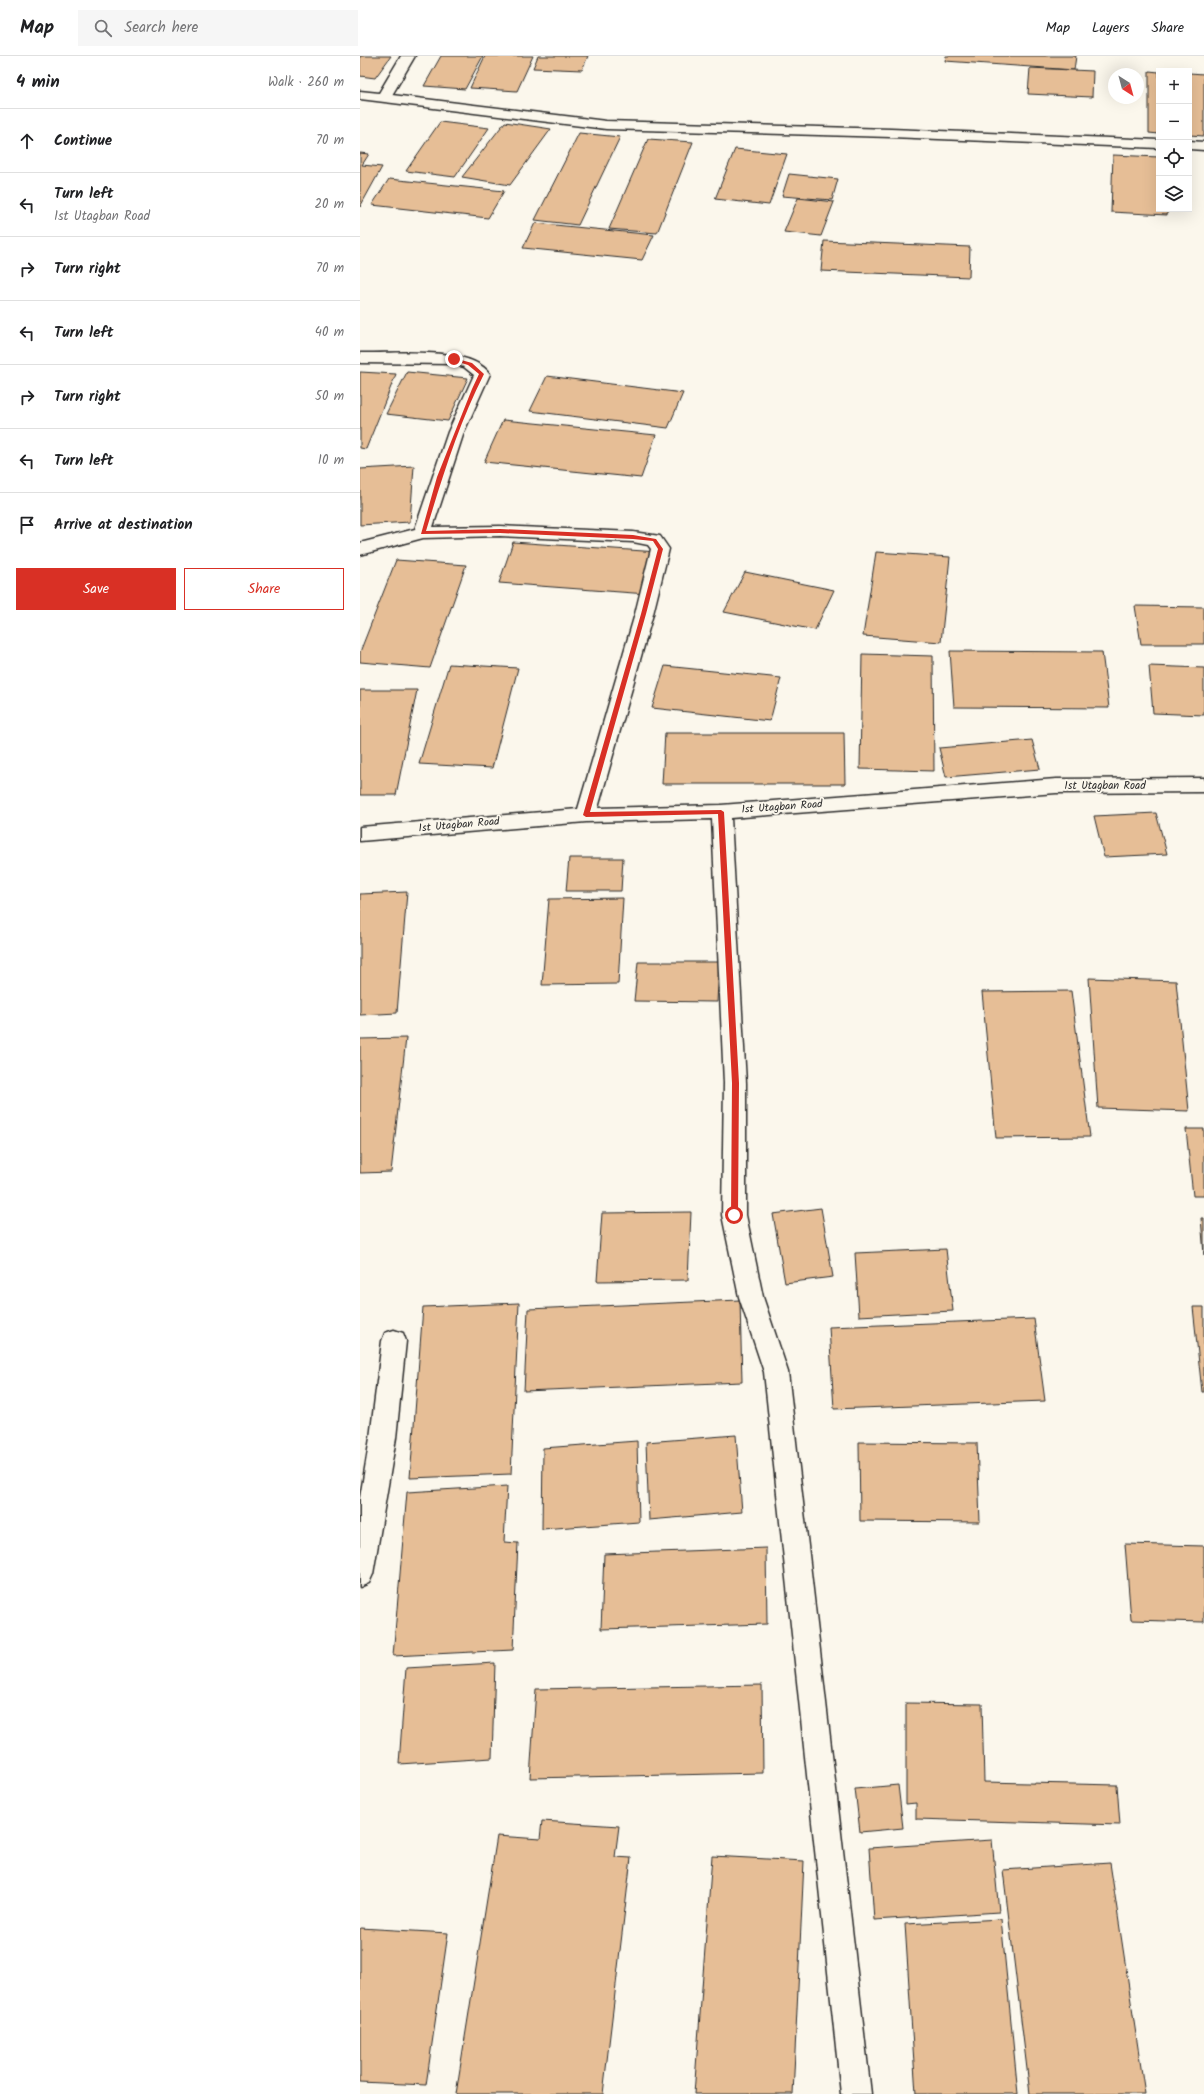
<!DOCTYPE html>
<meta charset="utf-8">
<style>
body{margin:0;font-family:Kalam,sans-serif;background:#f6f6f6;color:#202124}
.controls{position:absolute;right:12px;top:12px;display:grid;overflow:hidden;border-radius:0px;box-shadow:0 4px 16px #0002}
.controls button{width:36px;height:36px;display:grid;place-items:center;padding:0;border:0;border-bottom:1px solid #e0e0e0;background:#fff;color:#202124;font:20px sans-serif}
.compass{position:absolute;left:748px;top:12px;width:36px;height:36px;border-radius:50%;background:#fff;box-shadow:0 4px 16px #0002;rotate:144deg}
.stop{position:absolute;width:12px;height:12px;margin:-9px;border:3px solid #d93025;border-radius:50%;background:#fff}
.stop.end{background:#d93025;border-color:#fff;box-shadow:0 1px 4px #0008}
.list{margin:0;padding:0;list-style:none}
h2{display:flex;justify-content:space-between;align-items:center;height:52px;margin:0;padding:0 16px;font-size:17px}
h2 small{font-size:13px;font-weight:400;color:#757577}
.list li{display:grid;grid-template-columns:26px 1fr auto;gap:12px;align-items:center;box-sizing:border-box;height:64px;padding:0 16px;border-top:1px solid #e0e0e0}
.list b{display:block;font-size:15px;white-space:nowrap}
.list p{margin:0;font-size:13px;white-space:nowrap;color:#757577}
.list em{font-size:13px;font-style:normal;color:#757577}
.actions{display:flex;gap:8px;padding:12px 16px}
.actions a{flex:1;padding:9px 0;border:1px solid #d93025;border-radius:0px;text-align:center;font-size:14px;color:#d93025}
.actions .main{background:#d93025;color:#fff}
.icon{flex:none;width:22px;height:22px;fill:none;stroke:currentColor;stroke-width:2;stroke-linecap:round;stroke-linejoin:round}
.map{position:relative;flex:none;width:844px;height:2038px;overflow:hidden}
header{display:flex;align-items:center;gap:24px;box-sizing:border-box;height:56px;padding:0 20px;background:#fff;border-bottom:1px solid #e0e0e0}
header strong{font-size:19px}
nav{display:flex;gap:22px;margin-inline-start:auto;font-size:14px}
.search{width:280px;height:36px;background:#f6f6f6;display:flex;align-items:center;gap:10px;box-sizing:border-box;padding:0 14px;border-radius:0px;color:#757577;font-size:15px}
main{display:flex}
aside{flex:1;background:#fff}
.map>svg:first-child{display:block}
.building{fill:#e6be96;stroke:#2b2b2b}
.lines{fill:none;stroke-linecap:round;stroke-linejoin:round}
.street-casing{stroke:#2b2b2b;stroke-width:3}
.street{fill:#fbf7ec;fill-rule:evenodd}
.route{fill:#d93025}
.labels{text-anchor:middle;dominant-baseline:central;stroke-width:3.5;stroke-linejoin:round;paint-order:stroke}
.street-label{font-size:11px;fill:#2b2b2b;stroke:#fbf7ec}
</style>
<header>
<strong>Map</strong>
<div class="search"><svg class="icon" aria-label="search" viewBox="0 0 24 24"><circle cx="10" cy="10" r="6"/><path d="M15 15l6 6"/></svg>Search here</div>
<nav><a>Map</a><a>Layers</a><a>Share</a></nav>
</header>
<main>
<aside>
<h2>4 min<small>Walk · 260 m</small></h2>
<ul class="list">
<li><svg class="icon" aria-label="ahead" viewBox="0 0 24 24"><path d="M12 20V5M6 11l6-6 6 6"/></svg><div><b>Continue</b></div><em>70 m</em></li>
<li><svg class="icon" aria-label="left" viewBox="0 0 24 24"><path d="M17 20v-9H6M10 6l-5 5 5 5"/></svg><div><b>Turn left</b><p>1st Utagban Road</p></div><em>20 m</em></li>
<li><svg class="icon" aria-label="right" viewBox="0 0 24 24"><path d="M7 20v-9h11M14 6l5 5-5 5"/></svg><div><b>Turn right</b></div><em>70 m</em></li>
<li><svg class="icon" aria-label="left" viewBox="0 0 24 24"><path d="M17 20v-9H6M10 6l-5 5 5 5"/></svg><div><b>Turn left</b></div><em>40 m</em></li>
<li><svg class="icon" aria-label="right" viewBox="0 0 24 24"><path d="M7 20v-9h11M14 6l5 5-5 5"/></svg><div><b>Turn right</b></div><em>50 m</em></li>
<li><svg class="icon" aria-label="left" viewBox="0 0 24 24"><path d="M17 20v-9H6M10 6l-5 5 5 5"/></svg><div><b>Turn left</b></div><em>10 m</em></li>
<li><svg class="icon" aria-label="arrive" viewBox="0 0 24 24"><path d="M6 21V4h12l-3 4 3 4H6"/></svg><div><b>Arrive at destination</b></div></li>
</ul>
<div class="actions"><a class="main">Save</a><a>Share</a></div>
</aside>
<div class="map">
<svg width="844" height="2038" viewBox="0 0 844 2038">
<rect width="100%" height="100%" fill="#fbf7ec"/>
<filter id="ink" filterUnits="userSpaceOnUse"><feTurbulence type="fractalNoise" baseFrequency=".025" numOctaves="2"/><feDisplacementMap in="SourceGraphic" scale="8" xChannelSelector="R" yChannelSelector="G"/><feConvolveMatrix kernelMatrix="1 2 1 2 8 2 1 2 1" color-interpolation-filters="sRGB"/></filter>
<g filter="url(#ink)">
<g class="building">
<path d="M0,0h31l-16,22 -15,-2z"/>
<path d="M81,0h42l-18,33 -41,-3z"/>
<path d="M125,0h48l-16,35 -47,-3z"/>
<path d="M178,0h50l-6,14 -49,-2z"/>
<path d="M586,0h130l-2,14 -129,-9z"/>
<path d="M670,12l63,3 -1,26 -64,-3z"/>
<path d="M789,15l10,1v62l-10,-1z"/>
<path d="M829,17l15,1v62l-15,-1z"/>
<path d="M80,66l49,6 -34,49 -49,-6z"/>
<path d="M145,66l46,7 -41,56 -48,-8z"/>
<path d="M219,77l41,4 -42,88 -43,-5z"/>
<path d="M288,83l45,3 -36,91 -48,-4z"/>
<path d="M375,93l52,5 -18,51 -54,-6z"/>
<path d="M0,97l9,1 -7,11 20,2 -22,40z"/>
<path d="M753,99l46,2v52h8v6l-56,-3z"/>
<path d="M429,118l49,5 -6,21 -50,-4z"/>
<path d="M29,123l115,12 -16,27 -116,-13z"/>
<path d="M438,142l36,4 -13,34 -37,-4z"/>
<path d="M175,167l119,12 -12,25 -119,-12z"/>
<path d="M464,185l146,6 -1,30 -148,-6z"/>
<path d="M0,316l36,2 -30,75 -6,-1z"/>
<path d="M47,316l61,6 -20,43 -62,-7z"/>
<path d="M187,320l136,17 -15,35 -138,-17z"/>
<path d="M143,364l153,15 -15,43 -157,-16z"/>
<path d="M54,410l-4,56 -50,3v-56z"/>
<path d="M153,486l145,10 -11,42 -148,-11z"/>
<path d="M516,496l74,5 -9,85 -78,-6z"/>
<path d="M36,504l70,5 -36,103 -70,-6v-10z"/>
<path d="M385,516l89,18 -19,40 -91,-18z"/>
<path d="M775,550l69,1v37h-63z"/>
<path d="M590,595l152,1 7,56 -155,-1z"/>
<path d="M502,598l71,2 1,115 -74,-2z"/>
<path d="M89,608l69,4 -26,100 -73,-4z"/>
<path d="M305,610l116,12 -11,43 -118,-13z"/>
<path d="M789,610l55,2v47l-51,-2z"/>
<path d="M0,634h57l-21,105h-36z"/>
<path d="M305,677h179l1,51h-183z"/>
<path d="M672,684l8,29 -94,8 -7,-29z"/>
<path d="M796,757l11,41 -63,3 -10,-41z"/>
<path d="M209,802h54l-2,33h-55z"/>
<path d="M47,836l-10,121 -37,2v-121z"/>
<path d="M263,842l-5,86 -76,1 7,-86z"/>
<path d="M278,906h81l-2,40 -83,-1z"/>
<path d="M729,922l87,3 13,130 -91,-3z"/>
<path d="M711,935l19,146 -94,1 -14,-146z"/>
<path d="M46,982l-15,134 -31,1v-134z"/>
<path d="M826,1073h18v67h-11z"/>
<path d="M461,1152l12,69 -48,6 -12,-69z"/>
<path d="M331,1156l-3,68 -91,1 5,-68z"/>
<path d="M841,1162h3v37z"/>
<path d="M586,1193l7,62 -94,5 -4,-63z"/>
<path d="M380,1244l2,82 -218,9 4,-82z"/>
<path d="M159,1247l-8,171 -101,4 13,-171z"/>
<path d="M833,1251h11v85h-2z"/>
<path d="M674,1263l11,82 -211,8 -5,-82z"/>
<path d="M376,1379l6,77 -93,8 -3,-78z"/>
<path d="M277,1385l2,81 -97,7 1,-81z"/>
<path d="M499,1386l118,1 3,79 -120,-1z"/>
<path d="M147,1430l-3,56 14,1 -5,107 -120,6 14,-164z"/>
<path d="M765,1488l79,2v76l-73,-2z"/>
<path d="M406,1492l1,76 -166,5 3,-75z"/>
<path d="M135,1607l-3,95 -93,6 7,-96z"/>
<path d="M402,1629l1,88 -233,5 6,-89z"/>
<path d="M546,1647l76,1 2,78 133,3 3,40 -204,-6v-16l-10,1z"/>
<path d="M538,1729l5,43 -43,4 -5,-43z"/>
<path d="M182,1765l77,5 -4,31 16,1 -28,236h-147l41,-258 43,3z"/>
<path d="M632,1784l7,72 -125,8 -5,-72z"/>
<path d="M352,1800l92,5 -11,233h-99z"/>
<path d="M750,1807l35,231h-115l-27,-224z"/>
<path d="M641,1863l17,175h-102l-11,-170z"/>
<path d="M0,1872l88,5 -22,152 -66,-3z"/>
</g>
<g class="lines">
<g class="street-casing">
<g id="street">
<path d="M41,0h14l-23,39 214,26 285,8 268,11v8l-268,-11 -285,-8 -246,-30v-8l19,2z"/>
<path d="M829,85l15,1v8l-15,-1z"/>
<path d="M0,297c33,1 110,-8 130,21l-26,58 -31,95 67,-1 133,6 27,4 9,13 -16,65 -55,194 123,-3 335,-26 148,-1v14l-148,1 -325,25 15,265v132l17,82 25,75 83,722h-30l-77,-722 -25,-75 -17,-82 2,-132 -12,-264 -126,3 -226,19v-14l218,-18 57,-195 16,-65 -3,-4 -15,-3 -133,-6 -77,2 -63,17v-12l55,-14 33,-97 26,-57 -10,-8 -11,-3 -93,-1z"/>
<path d="M34,1274l9,3 3,8 -10,97 -23,136 -4,9 -9,4v-89l10,-60 12,-97 3,-8z"/>
</g>
</g>
<use href="#street" class="street"/>
</g>
</g>
<path class="route" d="M94,302l18,5 12,11c-25,49 -42,104 -58,157l74,-2 133,6 23,4 7,10 -17,65 -56,198 131,-2 3,2 15,271 -1,132 -4,3 -3,-3 1,-132 -14,-269 -132,3 -3,-2 58,-201 17,-65 -5,-8 -20,-2 -133,-6 -79,1 16,-57 35,-88 7,-15 -11,-9 -16,-5z"/>
<g class="labels">
<g class="street-label">
<text x="745" y="730">1st Utagban Road</text>
<text transform="translate(422 751) rotate(-4)">1st Utagban Road</text>
<text transform="translate(99 769) rotate(-5)">1st Utagban Road</text>
</g>
</g>
</svg>
<div class="controls">
<button>+</button>
<button>−</button>
<button><svg class="icon" aria-label="locate" viewBox="0 0 24 24"><circle cx="12" cy="12" r="6"/><path d="M12 2v4M12 18v4M2 12h4M18 12h4"/></svg></button>
<button><svg class="icon" aria-label="layers" viewBox="0 0 24 24"><path d="M12 4l9 5-9 5-9-5zM3 14l9 5 9-5"/></svg></button>
</div>
<svg class="compass" viewBox="-18 -18 36 36"><path d="M0-13l5 13h-10z" fill="#e53935"/><path d="M0 13l5-13h-10z" fill="#757577"/></svg>
<div class="stop" style="left:374px;top:1159px"></div>
<div class="stop end" style="left:94px;top:303px"></div>
</div>
</main>
